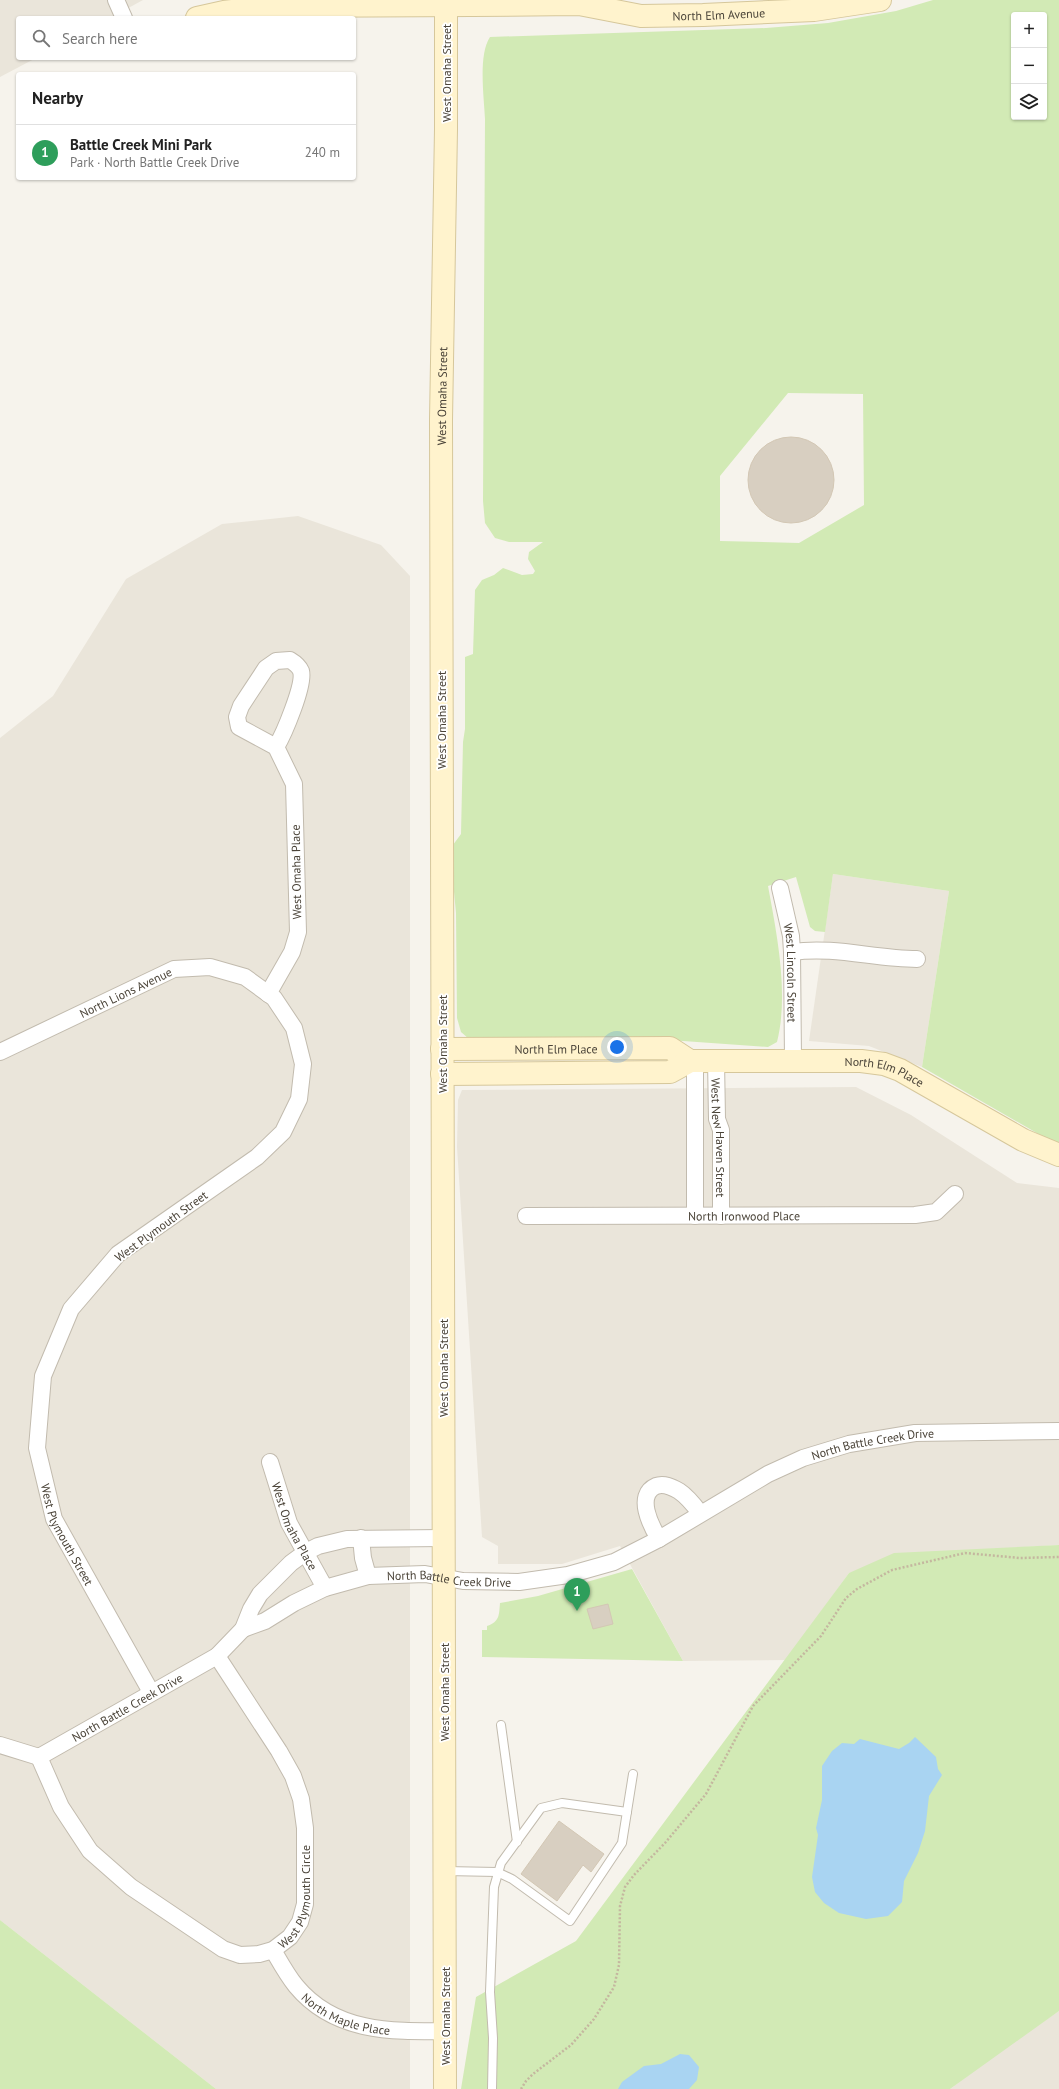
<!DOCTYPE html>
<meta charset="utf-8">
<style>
body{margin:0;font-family:"PT Sans",sans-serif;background:#f2f2f2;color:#222}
.controls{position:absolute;right:12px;top:12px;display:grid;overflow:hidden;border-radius:4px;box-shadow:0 1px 3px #0004}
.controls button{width:36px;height:36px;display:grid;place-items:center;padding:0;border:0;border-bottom:1px solid #e0e0e0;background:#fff;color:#222;font:20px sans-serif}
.you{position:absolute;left:617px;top:1047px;width:14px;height:14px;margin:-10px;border:3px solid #fff;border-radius:50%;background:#1a73e8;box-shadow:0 0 0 6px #1a73e833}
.badge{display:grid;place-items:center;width:26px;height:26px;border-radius:50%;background:#111827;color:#fff;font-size:13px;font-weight:700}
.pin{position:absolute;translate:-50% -33px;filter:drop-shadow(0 1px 2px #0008)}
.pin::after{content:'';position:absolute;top:21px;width:14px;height:12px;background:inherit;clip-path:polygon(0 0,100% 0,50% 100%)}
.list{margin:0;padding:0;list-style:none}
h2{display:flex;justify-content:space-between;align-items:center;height:52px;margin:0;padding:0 16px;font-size:17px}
h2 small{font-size:13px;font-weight:400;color:#767676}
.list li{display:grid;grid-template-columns:26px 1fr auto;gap:12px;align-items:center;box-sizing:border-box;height:56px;padding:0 16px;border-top:1px solid #e0e0e0}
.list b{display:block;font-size:15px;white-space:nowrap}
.list p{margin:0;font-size:13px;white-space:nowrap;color:#767676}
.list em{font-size:13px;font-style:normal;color:#767676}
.icon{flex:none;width:22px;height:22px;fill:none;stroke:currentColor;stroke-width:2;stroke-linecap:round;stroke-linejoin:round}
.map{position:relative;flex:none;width:1059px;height:2089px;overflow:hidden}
.search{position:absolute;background:#fff;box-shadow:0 1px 3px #0004;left:16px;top:16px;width:340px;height:44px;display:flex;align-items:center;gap:10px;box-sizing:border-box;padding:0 14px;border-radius:4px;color:#767676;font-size:15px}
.panel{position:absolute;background:#fff;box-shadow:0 1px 3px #0004;left:16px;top:72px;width:340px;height:108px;border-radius:4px}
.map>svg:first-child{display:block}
.residential{fill:#eae5da}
.green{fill:#d2eab5;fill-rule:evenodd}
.water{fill:#a9d4f2}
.building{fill:#d8cfc1;stroke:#d3c7b4}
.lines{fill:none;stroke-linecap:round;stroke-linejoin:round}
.lane-casing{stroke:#c2bbae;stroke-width:10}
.street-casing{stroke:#c2bbae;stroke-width:18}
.secondary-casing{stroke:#d6c79b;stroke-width:24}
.path{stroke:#c4b79f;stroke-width:2.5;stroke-dasharray:2 2;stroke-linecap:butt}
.lane{stroke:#fff;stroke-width:8}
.street{stroke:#fff;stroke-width:16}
.secondary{stroke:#fff3cd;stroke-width:22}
.labels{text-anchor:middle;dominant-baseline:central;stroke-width:3.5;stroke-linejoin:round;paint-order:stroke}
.street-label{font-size:12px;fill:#4b4439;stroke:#fff}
</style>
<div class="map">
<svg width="1059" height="2089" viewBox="0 0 1059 2089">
<rect width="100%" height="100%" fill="#f6f3ec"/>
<g class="residential">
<path d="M0,0h143l-33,18h-92v40h18l-36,19z"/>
<path d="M298,516l83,29 29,31v1513h-194l-216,-169v-1182l53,-42 73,-117 96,-55z"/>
<path d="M833,874l116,17 -27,176 -53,-21 -60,-5z"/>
<path d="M856,1087l55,28 106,68 42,5v357l-68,4 -142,24 -63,87 -103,1 -63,-115 -58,18h-64v-18l-16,-9 -25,-390 1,-47 4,-10z"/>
<path d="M1059,2011v78h-109l57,-43z"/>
</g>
<g class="green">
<path d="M933,0h126v1144l-17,-8 -120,-69 27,-176 -116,-17 -8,58 -10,-1 -5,-4 -14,-50 -28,9c9,49 21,108 9,156l-9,5 -99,-7 -200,-1 -8,-7 -4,-14 -1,-105 -6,-64 11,-15 2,-92 2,-13v-72l8,-3 2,-64 7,-10 12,-5 9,-7 19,7 11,-1 2,-3 -7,-12 1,-7 14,-10h-34l-14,-4 -10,-15 -2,-22 2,-382c-1,-22 -7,-64 5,-82l276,-9 62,-5 68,-12zM1014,15h30v102h-30zM788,393l75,1 1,111 -65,38 -79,-2v-65z"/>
<path d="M1059,1545v466l-109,78h-489l15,-92 100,-56 273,-368 45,-20z"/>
<path d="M632,1569l51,92 -201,-4v-27h5v-4c13,-4 12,-12 13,-23l38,-7z"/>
<path d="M0,1920l216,169h-216z"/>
</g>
<g class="water">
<path d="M915,1737l21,20 2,12 4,6 -13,21 -4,35 -7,22 -14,28 -2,21 -14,14 -22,3 -27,-6 -15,-10 -9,-11 -3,-15 6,-42 -2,-7 6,-28v-34l10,-15 10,-8 12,1 6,-5 39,10 10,-6z"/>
<path d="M680,2054l9,1 10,12 -2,13 -8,9h-71l4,-7 22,-16 17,-2z"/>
</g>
<g class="building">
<circle cx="791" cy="480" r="43"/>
<path d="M608,1604l5,20 -20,5 -6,-20z"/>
<path d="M559,1821l45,33 -13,18 -8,-7 -26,36 -36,-27z"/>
</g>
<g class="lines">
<g class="lane-casing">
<g id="lane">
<path d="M501,1725l16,117"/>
<path d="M445,1871l52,1 15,7 58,42 52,-78 11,-69"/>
<path d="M492,2089l1,-51 -3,-46 4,-105 7,-24 40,-55 21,-5 65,9"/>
</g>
</g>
<g class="street-casing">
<g id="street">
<path d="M116,0l8,18"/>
<path id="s1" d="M780,888l11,48 1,16 1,108"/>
<path d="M792,952c44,-6 82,7 125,7"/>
<path d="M268,994l24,-42 6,-20 -4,-148 -18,-37 -37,-20 -2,-10 4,-11 25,-38 10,-7 14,-1c5,3 9,6 11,11 4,13 -17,63 -25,76"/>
<path id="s2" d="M0,1052l174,-83 36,-2 35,10 29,21 20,30 9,36 -4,35 -16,33 -26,25 -139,97 -47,55 -28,67 -6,72 17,71 97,173"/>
<path id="s3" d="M716,1060l1,59 4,11v86"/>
<path d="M695,1061v155"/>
<path id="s4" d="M526,1216l389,-1 21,-3 19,-18"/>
<path id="s5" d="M270,1462l19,61 36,65"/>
<path d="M361,1538l2,20 5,18"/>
<path d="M659,1539c-8,-13 -24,-44 -3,-53 8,-3 16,1 23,5 9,6 15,14 21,22"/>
<path id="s6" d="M243,1629l22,-8 29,-18 31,-15 43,-12 57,-2 38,7 56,1 49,-7 46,-13 45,-23 109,-65 35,-16 46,-14 66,-11 144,-2"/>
<path id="s7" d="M0,1745l39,12 178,-101 26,-27 8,-20 9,-15 31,-31 15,-11 12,-6 29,-7 96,-1"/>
<path id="s8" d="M39,1757l22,50 29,44 41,36 92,62 17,6 19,-1 14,-4 17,-13 10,-15 5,-18v-76l-4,-29 -8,-23 -14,-25 -62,-95"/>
<path id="s9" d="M273,1950c7,12 14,25 23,36 38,46 94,46 149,45"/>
</g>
</g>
<g class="secondary-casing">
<g id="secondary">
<path id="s10" d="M197,18l27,-6 48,-6 199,-1 108,-1 62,12 62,-1 111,-5 66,-10"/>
<path id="s11" d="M442,1049l228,-1 20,13"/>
<path id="s12" d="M442,1074l228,-2 20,-11h171l23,3 16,6 123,70 36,15"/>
<path id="s13" d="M445,2089l-4,-1669 5,-291v-129"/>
</g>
</g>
<path class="path" d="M521,2089l5,-8 7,-7 38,-29 23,-26 20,-32 5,-22 1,-59 5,-19 9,-12 31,-32 41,-49 47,-88 68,-70 25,-38 11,-9 35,-19 73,-17 55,5 39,-1"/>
<use href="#lane" class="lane"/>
<use href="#street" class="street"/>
<use href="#secondary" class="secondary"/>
</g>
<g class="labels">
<g class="street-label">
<text stroke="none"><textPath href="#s10" startOffset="524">North Elm Avenue</textPath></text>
<text transform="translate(446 73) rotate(-90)">West Omaha Street</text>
<text stroke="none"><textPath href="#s13" startOffset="1693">West Omaha Street</textPath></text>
<text transform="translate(441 720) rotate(-90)">West Omaha Street</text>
<text transform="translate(296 872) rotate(-91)">West Omaha Place</text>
<text stroke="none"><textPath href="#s1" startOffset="86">West Lincoln Street</textPath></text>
<text stroke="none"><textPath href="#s2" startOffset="139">North Lions Avenue</textPath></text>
<text transform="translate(442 1044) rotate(-90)">West Omaha Street</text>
<text stroke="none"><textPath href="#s11" startOffset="114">North Elm Place</textPath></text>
<text stroke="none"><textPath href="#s12" startOffset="447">North Elm Place</textPath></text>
<text stroke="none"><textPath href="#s3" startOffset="78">West New Haven Street</textPath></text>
<text stroke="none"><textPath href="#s4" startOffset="218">North Ironwood Place</textPath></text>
<text transform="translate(161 1226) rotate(-36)">West Plymouth Street</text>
<text transform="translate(443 1368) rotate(-90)">West Omaha Street</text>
<text stroke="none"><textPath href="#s6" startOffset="673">North Battle Creek Drive</textPath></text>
<text stroke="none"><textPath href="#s5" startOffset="69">West Omaha Place</textPath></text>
<text stroke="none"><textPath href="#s2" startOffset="961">West Plymouth Street</textPath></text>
<text stroke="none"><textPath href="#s6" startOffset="218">North Battle Creek Drive</textPath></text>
<text transform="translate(444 1692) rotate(-90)">West Omaha Street</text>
<text stroke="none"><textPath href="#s7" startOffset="142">North Battle Creek Drive</textPath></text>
<text stroke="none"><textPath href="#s8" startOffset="387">West Plymouth Circle</textPath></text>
<text stroke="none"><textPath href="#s9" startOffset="102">North Maple Place</textPath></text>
<text transform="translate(445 2016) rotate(-90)">West Omaha Street</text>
</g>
</g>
</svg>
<div class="controls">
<button>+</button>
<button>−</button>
<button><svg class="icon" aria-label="layers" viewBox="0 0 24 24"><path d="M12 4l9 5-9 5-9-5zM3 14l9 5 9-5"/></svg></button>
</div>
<div class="you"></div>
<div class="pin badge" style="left:577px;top:1611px;background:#2e9e5b">1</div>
<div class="search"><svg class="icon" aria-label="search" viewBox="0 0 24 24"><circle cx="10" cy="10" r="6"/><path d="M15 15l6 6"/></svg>Search here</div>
<section class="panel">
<h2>Nearby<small></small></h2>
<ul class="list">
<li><span class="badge" style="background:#2e9e5b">1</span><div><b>Battle Creek Mini Park</b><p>Park · North Battle Creek Drive</p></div><em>240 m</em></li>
</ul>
</section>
</div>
